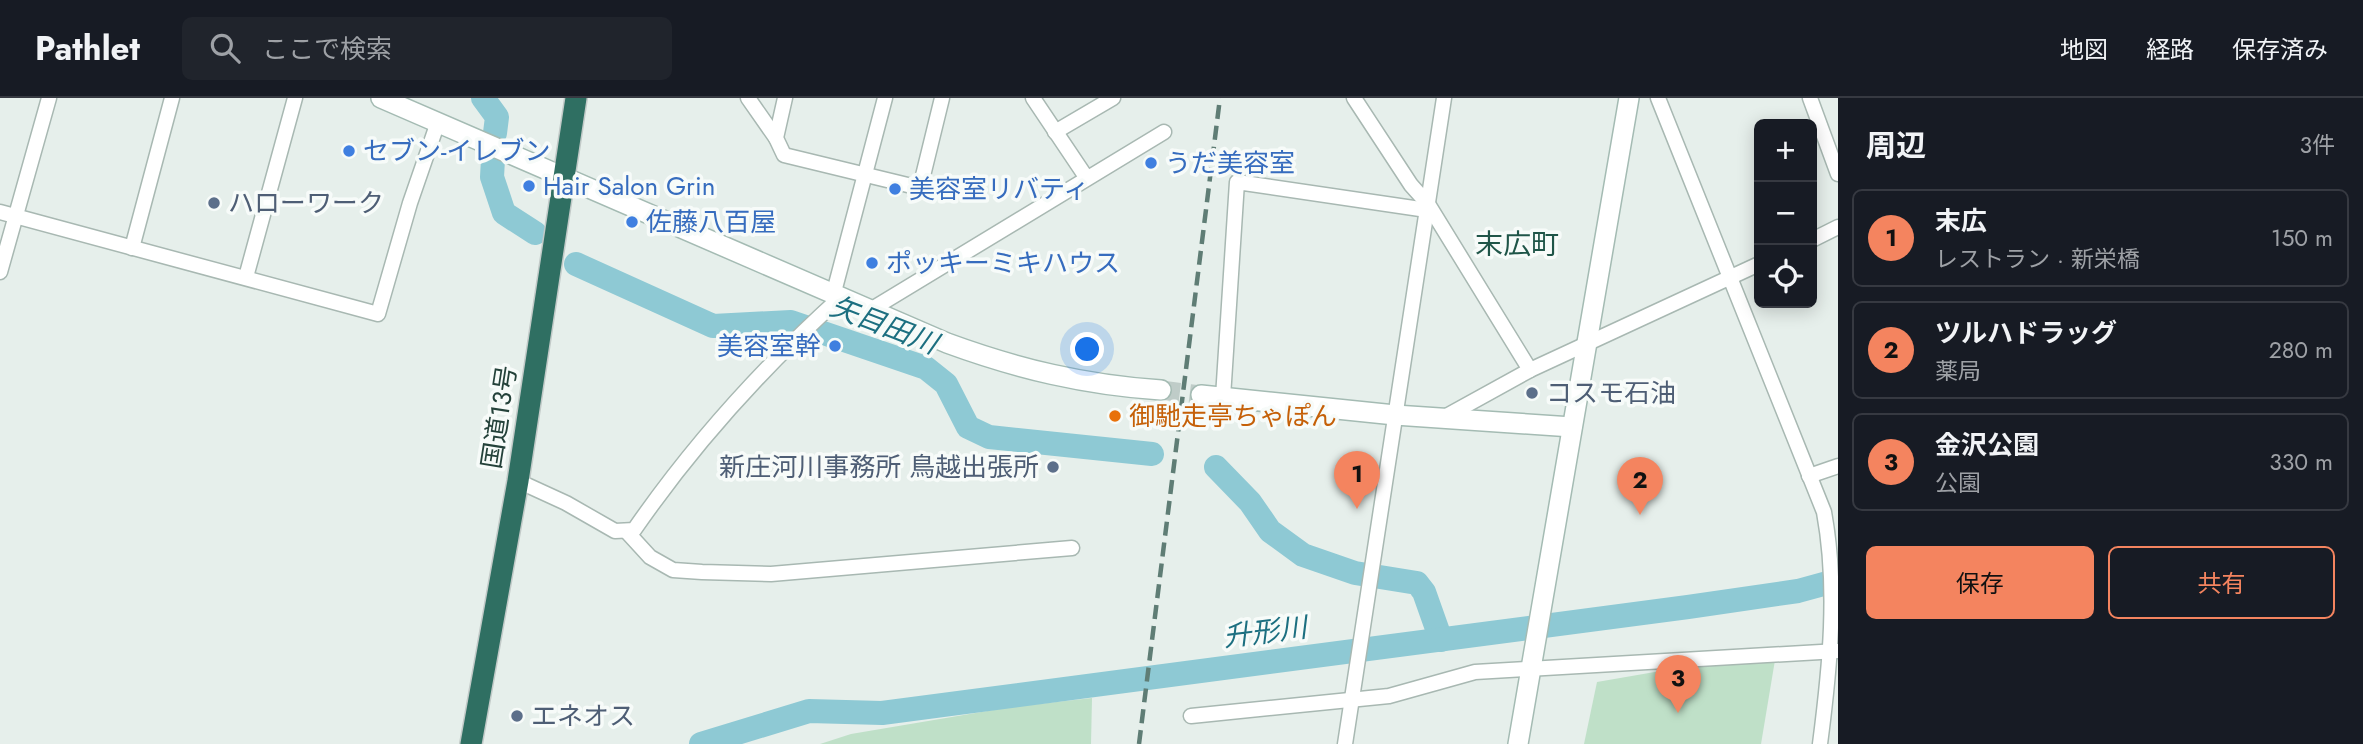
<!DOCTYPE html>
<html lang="ja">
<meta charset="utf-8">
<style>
body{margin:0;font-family:Jost,"Noto Sans JP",sans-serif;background:#20242c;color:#f1f3f6}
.controls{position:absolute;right:21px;top:21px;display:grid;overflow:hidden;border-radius:10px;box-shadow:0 4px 18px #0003}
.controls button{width:63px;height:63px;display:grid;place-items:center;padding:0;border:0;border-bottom:2px solid #363941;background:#171b24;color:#f1f3f6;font:35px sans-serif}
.you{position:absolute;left:1088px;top:252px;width:24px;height:24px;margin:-18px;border:5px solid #fff;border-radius:50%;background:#1a73e8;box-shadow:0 0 0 10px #1a73e833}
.badge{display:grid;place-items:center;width:46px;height:46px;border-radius:50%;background:#f4845f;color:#111;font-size:23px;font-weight:700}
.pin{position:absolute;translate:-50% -58px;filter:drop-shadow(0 2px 4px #0008)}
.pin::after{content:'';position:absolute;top:37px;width:24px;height:21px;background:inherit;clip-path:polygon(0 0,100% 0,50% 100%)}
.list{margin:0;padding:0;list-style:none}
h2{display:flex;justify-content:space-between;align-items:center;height:91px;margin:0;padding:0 28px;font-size:30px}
h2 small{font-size:23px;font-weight:400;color:#9ea1a6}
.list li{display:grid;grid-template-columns:46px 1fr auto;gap:21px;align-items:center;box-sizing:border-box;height:98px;margin:0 14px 14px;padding:0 14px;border:2px solid #363941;border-radius:10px}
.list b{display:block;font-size:26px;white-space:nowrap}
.list p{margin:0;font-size:23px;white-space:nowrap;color:#9ea1a6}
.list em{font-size:23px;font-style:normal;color:#9ea1a6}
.actions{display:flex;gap:14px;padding:21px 28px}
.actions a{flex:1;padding:16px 0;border:2px solid #f4845f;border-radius:10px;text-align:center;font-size:24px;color:#f4845f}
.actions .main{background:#f4845f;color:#111}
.icon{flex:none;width:38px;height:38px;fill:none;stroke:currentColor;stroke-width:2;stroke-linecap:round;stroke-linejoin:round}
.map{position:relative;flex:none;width:1838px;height:646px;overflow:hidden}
header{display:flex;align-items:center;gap:42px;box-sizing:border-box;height:98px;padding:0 35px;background:#171b24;border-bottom:2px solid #363941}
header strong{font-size:33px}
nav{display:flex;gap:38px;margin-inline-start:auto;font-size:24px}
.search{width:490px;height:63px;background:#20242c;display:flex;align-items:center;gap:18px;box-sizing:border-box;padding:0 24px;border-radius:10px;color:#9ea1a6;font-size:26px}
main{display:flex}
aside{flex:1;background:#171b24}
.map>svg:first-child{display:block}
.green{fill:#bfe0c8}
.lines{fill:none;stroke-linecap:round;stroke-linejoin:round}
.river{stroke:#8ec9d4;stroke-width:24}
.secondary-tunnel{stroke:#bfccc8;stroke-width:19;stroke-dasharray:19 10;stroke-linecap:butt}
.street-casing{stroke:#a8b8b2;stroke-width:17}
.secondary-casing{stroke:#a4bbb3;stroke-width:22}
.highway-casing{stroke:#c2cac8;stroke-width:24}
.street{stroke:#fff;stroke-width:14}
.secondary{stroke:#fff;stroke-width:19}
.highway{stroke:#2f6f62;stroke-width:21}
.rail{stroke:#5f7d75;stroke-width:4.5;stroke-dasharray:14 7;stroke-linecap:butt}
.shop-dot{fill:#3f7fe0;stroke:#f7fbf9;stroke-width:2.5}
.service-dot{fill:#5c6f8a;stroke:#f7fbf9;stroke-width:2.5}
.food-dot{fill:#e8710a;stroke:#f7fbf9;stroke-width:2.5}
.labels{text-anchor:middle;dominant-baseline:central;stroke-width:7;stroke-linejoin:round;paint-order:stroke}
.shop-label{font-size:26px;fill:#366cbe;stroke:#f7fbf9;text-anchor:start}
.service-label{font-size:26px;fill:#4e5e75;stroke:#f7fbf9;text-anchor:start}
.food-label{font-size:26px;fill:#c56008;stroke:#f7fbf9;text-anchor:start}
.street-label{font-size:26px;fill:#24423a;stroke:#f7fbf9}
.neighbourhood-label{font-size:28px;fill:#1f5548;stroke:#f7fbf9}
.water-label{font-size:28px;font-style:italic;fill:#1c6f80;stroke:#f7fbf9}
</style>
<header>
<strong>Pathlet</strong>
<div class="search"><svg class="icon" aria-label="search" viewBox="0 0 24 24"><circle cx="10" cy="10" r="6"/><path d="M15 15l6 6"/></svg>ここで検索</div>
<nav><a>地図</a><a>経路</a><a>保存済み</a></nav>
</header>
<main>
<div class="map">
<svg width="1838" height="646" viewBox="0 0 1838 646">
<rect width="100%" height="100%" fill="#e6efeb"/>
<g class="green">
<path d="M1753,557l22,5 -14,84h-177l13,-62z"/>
<path d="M1092,600l-1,46h-271l31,-10 160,-27z"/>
</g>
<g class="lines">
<g class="river">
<path d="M483,0l14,19 -2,16"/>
<path d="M493,61l-1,18 12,36 31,20"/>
<path d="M576,166l137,62 78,-4 135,46 20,16 22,43 21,10 163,17"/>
<path d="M1216,369l34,35 20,29 33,24 52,18 62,10 7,9 17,48"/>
<path d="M701,646l108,-33 73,2 806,-106 110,-16 40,-11"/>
</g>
<path class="secondary-tunnel" d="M1161,292l40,5"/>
<g class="street-casing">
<g id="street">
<path d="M748,0l28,40"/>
<path d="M785,0l-9,40 8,17 136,33 22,-90"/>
<path d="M1033,0l53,79"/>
<path d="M1354,0l57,87 17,19 102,166"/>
<path d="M1658,0l166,414c14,76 6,155 -4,232"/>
<path d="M1810,0l28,76"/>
<path d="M1055,34l58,-34"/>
<path d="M0,114l378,102 32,-111 28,-81"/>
<path d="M1812,142l26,-13"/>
<path d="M132,150l40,-150"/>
<path d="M0,174l49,-174"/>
<path d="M246,179l49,-179"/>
<path d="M834,194l51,-194"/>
<path d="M872,211l292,-177"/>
<path d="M1223,299l14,-215 190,28"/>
<path d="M1443,320l87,-48 229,-106"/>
<path d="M1809,378l29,-10"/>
<path d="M518,383l48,22 49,28 19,-1c61,-88 129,-163 208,-234"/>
<path d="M628,435l22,24 23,13 29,2 69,2 301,-26"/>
<path d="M1191,618l198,-20 86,-24 363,-21"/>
<path d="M1345,646l99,-646"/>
</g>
</g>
<g class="secondary-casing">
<g id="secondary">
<path d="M381,0l566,245c71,26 138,42 214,47"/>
<path d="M1201,297l194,20 177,12"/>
<path d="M1518,646l111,-646"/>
</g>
</g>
<g class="highway-casing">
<path id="highway" d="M471,646l47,-263 58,-383"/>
</g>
<use href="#street" class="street"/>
<use href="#secondary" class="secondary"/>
<use href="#highway" class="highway"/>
<path class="rail" d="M1139,646l81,-646"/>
</g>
<g class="shop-dot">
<circle cx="349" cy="53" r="7"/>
<circle cx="1151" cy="65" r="7"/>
<circle cx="529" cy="88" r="7"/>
<circle cx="895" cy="91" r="7"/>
<circle cx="632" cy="124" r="7"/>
<circle cx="872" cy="165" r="7"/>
<circle cx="835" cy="248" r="7"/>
</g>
<g class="service-dot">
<circle cx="214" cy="105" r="7"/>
<circle cx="1532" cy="295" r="7"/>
<circle cx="1053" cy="369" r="7"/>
<circle cx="517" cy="618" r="7"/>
</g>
<circle class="food-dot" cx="1115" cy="318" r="7"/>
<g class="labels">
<g class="shop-label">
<text x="363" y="53">セブン-イレブン</text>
<text x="1165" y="65">うだ美容室</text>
<text x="543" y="88">Hair Salon Grin</text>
<text x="909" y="91">美容室リバティ</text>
<text x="646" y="124">佐藤八百屋</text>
<text x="886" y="165">ポッキーミキハウス</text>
<text x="821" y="248" text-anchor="end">美容室幹</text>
</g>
<g class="service-label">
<text x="228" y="105">ハローワーク</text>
<text x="1546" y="295">コスモ石油</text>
<text x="1039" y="369" text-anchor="end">新庄河川事務所 鳥越出張所</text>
<text x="531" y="618">エネオス</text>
</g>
<g class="food-label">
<text x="1129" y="318">御馳走亭ちゃぽん</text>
</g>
<g class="street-label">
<text transform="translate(499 319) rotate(-81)">国道13号</text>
</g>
<g class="neighbourhood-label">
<text x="1517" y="146">末広町</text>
</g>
<g class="water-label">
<text transform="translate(884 227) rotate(21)">矢目田川</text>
<text transform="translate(1265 534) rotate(-7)">升形川</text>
</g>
</g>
</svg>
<div class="controls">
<button>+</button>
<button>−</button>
<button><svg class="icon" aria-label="locate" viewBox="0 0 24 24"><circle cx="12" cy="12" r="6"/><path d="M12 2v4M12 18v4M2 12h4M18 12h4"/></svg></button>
</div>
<div class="you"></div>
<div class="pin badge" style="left:1357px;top:411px">1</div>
<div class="pin badge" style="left:1640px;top:417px">2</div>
<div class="pin badge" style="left:1678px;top:615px">3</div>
</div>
<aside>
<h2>周辺<small>3件</small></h2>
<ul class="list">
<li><span class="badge">1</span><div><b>末広</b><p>レストラン · 新栄橋</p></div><em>150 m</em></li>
<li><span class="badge">2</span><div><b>ツルハドラッグ</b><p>薬局</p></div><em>280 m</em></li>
<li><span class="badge">3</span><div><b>金沢公園</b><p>公園</p></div><em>330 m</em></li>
</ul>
<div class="actions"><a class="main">保存</a><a>共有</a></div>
</aside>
</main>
